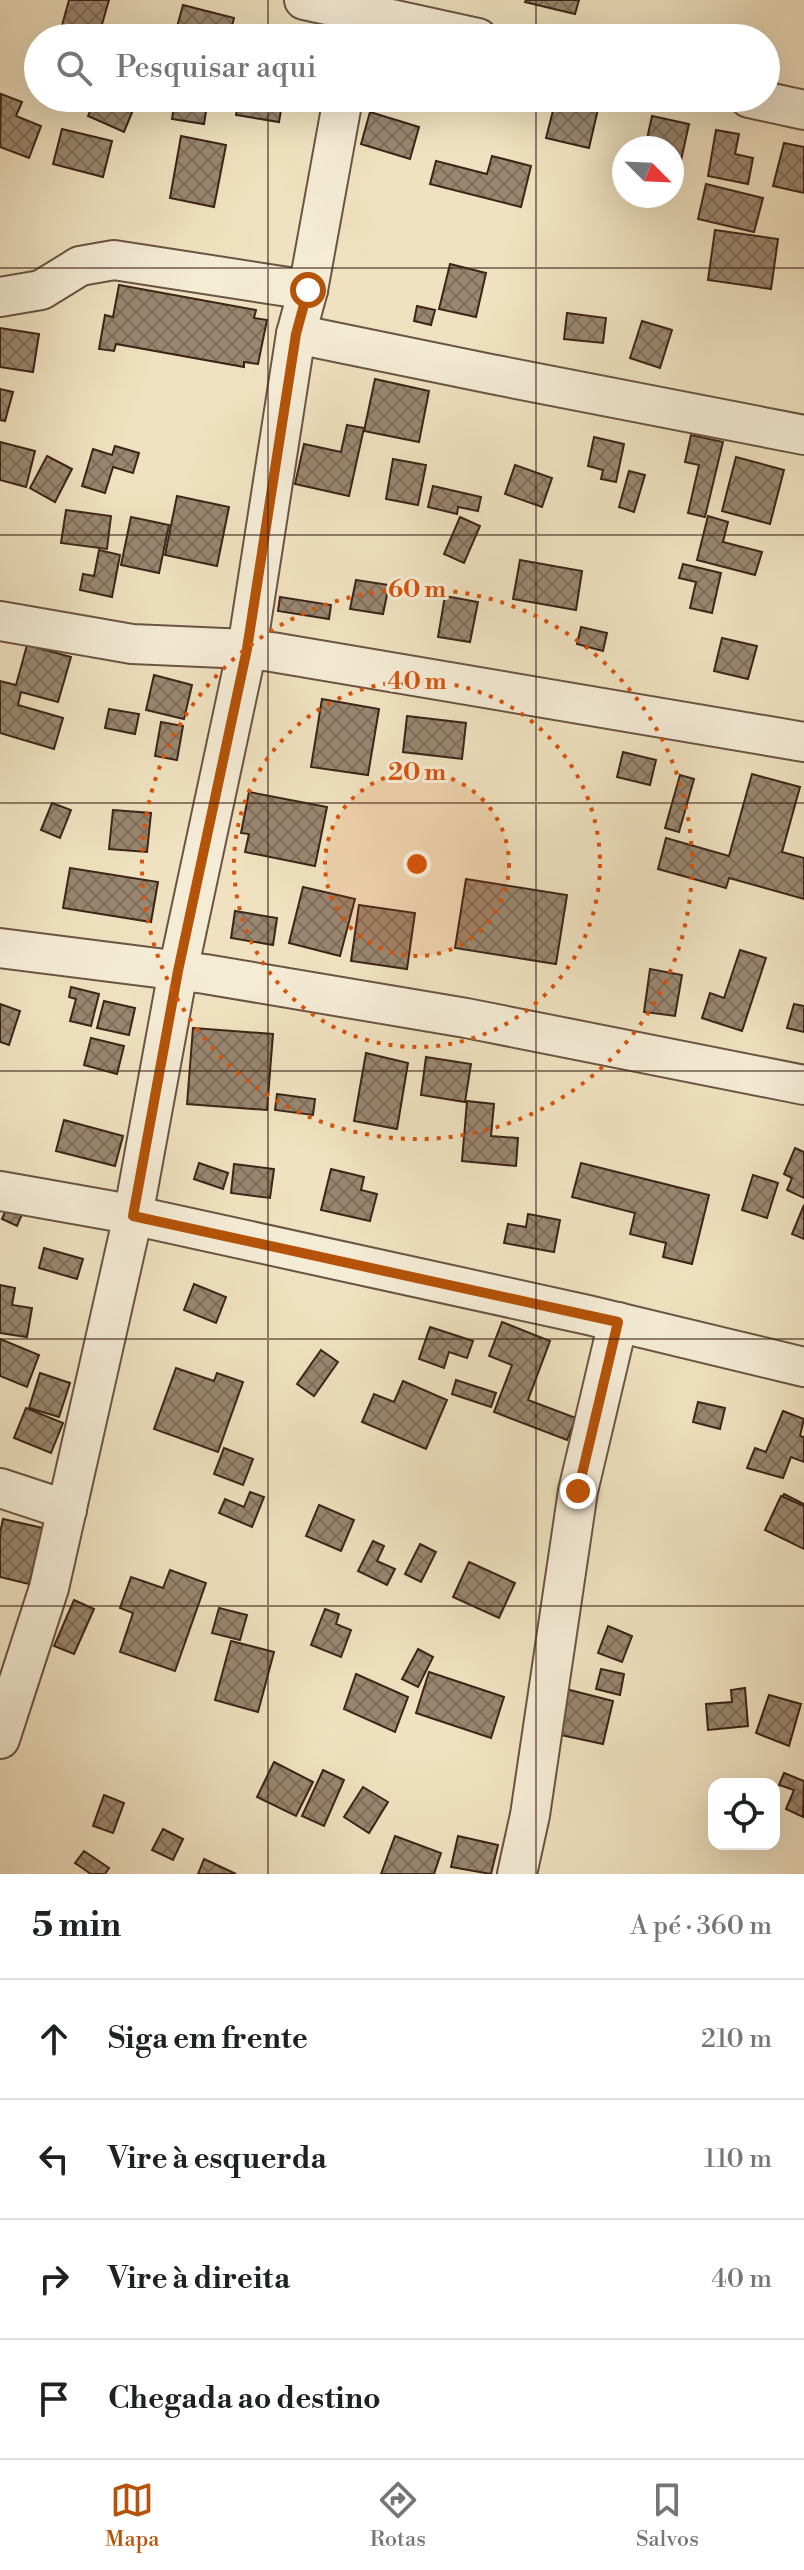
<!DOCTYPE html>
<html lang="pt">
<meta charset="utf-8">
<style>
body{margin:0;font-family:"Libre Bodoni",serif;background:#f2f2f2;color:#202124}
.controls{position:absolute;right:24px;bottom:24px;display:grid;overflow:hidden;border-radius:16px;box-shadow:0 8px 32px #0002}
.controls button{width:72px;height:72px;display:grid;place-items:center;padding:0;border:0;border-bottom:2px solid #e0e0e0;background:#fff;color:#202124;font:40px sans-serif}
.compass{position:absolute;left:612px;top:136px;width:72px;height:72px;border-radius:50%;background:#fff;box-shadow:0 8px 32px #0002;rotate:114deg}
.stop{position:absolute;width:24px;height:24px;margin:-18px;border:6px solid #b45309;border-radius:50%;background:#fff}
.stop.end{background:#b45309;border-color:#fff;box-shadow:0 2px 8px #0008}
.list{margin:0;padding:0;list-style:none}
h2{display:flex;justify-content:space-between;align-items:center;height:104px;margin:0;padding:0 32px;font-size:34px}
h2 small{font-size:26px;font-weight:400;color:#757577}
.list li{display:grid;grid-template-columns:52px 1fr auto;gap:24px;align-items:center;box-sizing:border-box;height:120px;padding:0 32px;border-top:2px solid #e0e0e0}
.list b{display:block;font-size:30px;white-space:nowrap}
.list em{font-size:26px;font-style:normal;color:#757577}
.icon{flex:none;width:44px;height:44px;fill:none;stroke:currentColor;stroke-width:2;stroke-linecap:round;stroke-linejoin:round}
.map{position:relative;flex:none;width:804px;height:1874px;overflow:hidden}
.search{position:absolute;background:#fff;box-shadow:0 8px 32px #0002;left:24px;right:24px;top:24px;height:88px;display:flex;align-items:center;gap:20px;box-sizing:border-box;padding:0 28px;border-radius:44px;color:#757577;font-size:30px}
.sheet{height:584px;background:#fff}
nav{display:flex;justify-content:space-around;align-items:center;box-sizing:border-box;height:112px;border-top:2px solid #e0e0e0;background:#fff;font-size:22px;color:#757577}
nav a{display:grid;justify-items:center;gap:4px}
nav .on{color:#b45309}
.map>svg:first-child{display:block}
.building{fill:url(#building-cross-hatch);stroke:#3d2419;stroke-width:2}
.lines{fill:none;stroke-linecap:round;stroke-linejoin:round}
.minor-casing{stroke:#6a5443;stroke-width:42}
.minor{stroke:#f5ecd6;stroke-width:38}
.route{stroke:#b45309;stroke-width:10}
.grid{fill:none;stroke:#3d2419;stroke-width:2;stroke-opacity:0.55}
.ring{fill:none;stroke:#d7540d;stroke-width:4;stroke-dasharray:4 8}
.centre{fill:#d7540d;stroke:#f5ecd6;stroke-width:4}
.ring-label{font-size:24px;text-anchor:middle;font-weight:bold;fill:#d7540d;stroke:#f5ecd6;stroke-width:6;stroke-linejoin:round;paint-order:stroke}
</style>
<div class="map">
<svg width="804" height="1874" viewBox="0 0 804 1874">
<defs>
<pattern id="building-cross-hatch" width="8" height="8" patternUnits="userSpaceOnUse" patternTransform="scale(2)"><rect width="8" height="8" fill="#9a8770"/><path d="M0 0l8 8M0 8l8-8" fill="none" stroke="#7f6e5b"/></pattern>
</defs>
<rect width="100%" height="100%" fill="#f0e2c0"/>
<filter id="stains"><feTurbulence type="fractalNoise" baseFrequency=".0025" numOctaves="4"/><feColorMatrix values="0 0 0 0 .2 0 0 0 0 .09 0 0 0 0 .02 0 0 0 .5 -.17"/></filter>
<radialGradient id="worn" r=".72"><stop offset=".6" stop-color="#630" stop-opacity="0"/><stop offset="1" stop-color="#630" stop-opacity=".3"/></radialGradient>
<g class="building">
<path d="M69,0h40l-11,38 -37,-9z"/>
<path d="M526,0h53l-4,14 -50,-12z"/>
<path d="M183,5l51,13 -5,20h-55z"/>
<path d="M1,94l21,8 -6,14 25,10 -12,32 -29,-11z"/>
<path d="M96,98h42l-14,34 -36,-16z"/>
<path d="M168,98h40l-4,26 -32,-5 2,-13 -7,-1z"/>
<path d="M239,98h44l-4,24 -43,-7z"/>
<path d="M556,99l42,10 -9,39 -43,-10z"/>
<path d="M370,112l49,15 -9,32 -49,-15z"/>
<path d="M652,116l37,8 -14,64 -3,-1v-39h-27z"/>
<path d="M62,129l50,12 -9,36 -50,-13z"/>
<path d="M716,130l23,4 -4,20 18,4 -5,26 -40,-8z"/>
<path d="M181,136l45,9 -12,62 -44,-9z"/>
<path d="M784,143l20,4v46l-31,-7z"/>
<path d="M492,156l39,10 -10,41 -91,-23 6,-23 51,13z"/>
<path d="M706,184l57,14 -9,34 -56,-13z"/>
<path d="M715,230l63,9 -7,50 -63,-9z"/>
<path d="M450,264l36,9 -10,44 -37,-8z"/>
<path d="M119,285l137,25 -2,8 13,2 -9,44 -14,-2v5l-128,-23 -2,7 -15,-2 6,-34 8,2z"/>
<path d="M417,306l18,4 -4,15 -17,-4z"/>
<path d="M567,313l39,5 -3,25 -39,-4z"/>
<path d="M642,321l30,9 -12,38 -30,-10z"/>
<path d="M0,328l39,6 -6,38 -33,-5z"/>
<path d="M375,379l54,12 -10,51 -55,-11z"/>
<path d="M0,389l13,3 -8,29 -5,-1z"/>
<path d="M347,425l17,3 -15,68 -54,-12 9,-40 37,8z"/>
<path d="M691,435l32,7 -18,75 -17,-4 11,-48 -14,-3z"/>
<path d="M594,437l30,7 -8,38 -15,-3 2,-9 -15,-4z"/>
<path d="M0,442l35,9 -9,36 -26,-7z"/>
<path d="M115,446l24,7 -6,20 -20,-6 -8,26 -23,-7 11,-37 19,6z"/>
<path d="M47,456l25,13 -17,33 -25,-14z"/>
<path d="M736,457l48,13 -14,54 -48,-13z"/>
<path d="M393,459l33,6 -8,40 -32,-6z"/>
<path d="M515,465l37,13 -10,29 -37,-13z"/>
<path d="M629,471l16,4 -11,37 -15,-5z"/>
<path d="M433,486l48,11 -3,14 -20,-4 -1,7 -29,-7z"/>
<path d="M177,496l52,11 -12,59 -52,-11z"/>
<path d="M66,510l45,6 -4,33 -46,-6z"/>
<path d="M708,516l20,6 -5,20 39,10 -7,23 -58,-15z"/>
<path d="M131,517l38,8 -10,48 -38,-8z"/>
<path d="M460,517l20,9 -16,37 -20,-9z"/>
<path d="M99,550l21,5 -8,42 -32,-7 3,-16 11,2z"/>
<path d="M520,560l62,11 -6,39 -63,-11z"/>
<path d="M683,564l38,9 -9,40 -22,-5 6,-26 -17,-4z"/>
<path d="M356,580l33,5 -6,29 -33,-5z"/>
<path d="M445,596l33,6 -8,40 -32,-5z"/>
<path d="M280,597l51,8 -2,14 -51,-8z"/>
<path d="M581,627l26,6 -4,18 -26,-7z"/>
<path d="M722,638l35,8 -9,33 -34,-8z"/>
<path d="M27,645l44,12 -13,45 -37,-10 -3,13 45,13 -9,31 -54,-16v-52l16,4z"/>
<path d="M154,675l38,10 -8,34 -38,-9z"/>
<path d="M322,699l57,10 -11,66 -57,-8z"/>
<path d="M109,709l30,5 -4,20 -30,-6z"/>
<path d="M407,716l59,7 -4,36 -59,-7z"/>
<path d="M161,722l22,4 -6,34 -22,-4z"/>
<path d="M623,752l33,8 -6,25 -33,-8z"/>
<path d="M752,774l48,13 -18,65 22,6v41l-75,-21 -3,10 -68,-19 8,-31 63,18z"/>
<path d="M680,775l14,4 -15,53 -14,-4z"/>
<path d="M249,792l78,15 -12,59 -70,-14 4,-18 -8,-1z"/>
<path d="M52,803l19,7 -11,28 -19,-8z"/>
<path d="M113,810l38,3 -4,39 -38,-3z"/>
<path d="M70,868l88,14 -7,40 -88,-14z"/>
<path d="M466,879l101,16 -11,69 -101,-16z"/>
<path d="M303,887l52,12 -15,57 -51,-13z"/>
<path d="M359,905l56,8 -8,56 -56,-8z"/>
<path d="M235,911l42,7 -4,27 -42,-7z"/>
<path d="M740,950l26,8 -24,73 -40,-13 8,-25 14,5z"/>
<path d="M650,969l32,6 -7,41 -31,-4z"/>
<path d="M71,987l28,7 -8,32 -21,-5 6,-22 -7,-2z"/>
<path d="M104,1001l31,7 -6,27 -32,-7z"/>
<path d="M0,1004l20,7 -11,34 -9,-3z"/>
<path d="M794,1004l10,2v26l-17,-4z"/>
<path d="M193,1028l80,6 -6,76 -80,-6z"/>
<path d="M91,1038l33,8 -7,28 -33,-9z"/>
<path d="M366,1053l42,10 -11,66 -43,-8z"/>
<path d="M426,1057l45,7 -6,38 -44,-7z"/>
<path d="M277,1094l38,5 -2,16 -38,-5z"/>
<path d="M467,1101l27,3 -3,32 27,2 -2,28 -54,-5z"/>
<path d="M64,1120l59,16 -8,30 -59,-15z"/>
<path d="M795,1148l9,4v46l-17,-8 5,-12 -8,-4z"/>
<path d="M199,1163l29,10 -5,16 -29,-10z"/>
<path d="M581,1163l128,32 -17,69 -29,-7 3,-14 -36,-9 5,-21 -63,-16z"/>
<path d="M234,1164l40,5 -4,29 -39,-5z"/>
<path d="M331,1169l33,8 -3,13 16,4 -7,27 -49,-11z"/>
<path d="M753,1175l25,8 -11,35 -25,-8z"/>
<path d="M11,1198l15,7 -9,21 -15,-7z"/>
<path d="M804,1205v34l-12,-5z"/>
<path d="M528,1214l32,6 -6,32 -50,-9 4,-19 18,3z"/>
<path d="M44,1248l39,11 -6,20 -38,-11z"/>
<path d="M194,1284l32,13 -10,26 -32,-13z"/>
<path d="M0,1285l15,3 -3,17 20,3 -5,29 -27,-4z"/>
<path d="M502,1322l48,19 -22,59 48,18 -9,22 -73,-28 18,-47 -23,-9z"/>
<path d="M430,1327l43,14 -6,17 -18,-6 -5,16 -25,-9z"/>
<path d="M0,1339l39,16 -12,32 -27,-11z"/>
<path d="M321,1350l17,12 -24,34 -17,-12z"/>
<path d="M176,1368l38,13 3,-8 26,9 -25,70 -64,-23z"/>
<path d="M40,1373l30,10 -11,34 -30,-9z"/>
<path d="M456,1380l40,13 -5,14 -39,-13z"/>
<path d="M403,1381l44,19 -21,49 -64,-27 12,-28 20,8z"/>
<path d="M698,1402l27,6 -5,21 -27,-7z"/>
<path d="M26,1408l37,15 -12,30 -37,-15z"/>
<path d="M783,1411l21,8 -4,17 4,1v25l-13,-5 -8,21 -36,-10 8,-20 11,4z"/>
<path d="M224,1448l29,11 -10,26 -29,-11z"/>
<path d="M250,1492l14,5 -12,30 -33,-14 6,-14 19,8z"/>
<path d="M784,1494l20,10v43l-37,-19z"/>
<path d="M781,1496l23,10v43l-39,-19z"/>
<path d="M319,1505l35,15 -13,31 -35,-15z"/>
<path d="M3,1519l40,9 -14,56 -29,-7v-44z"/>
<path d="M373,1541l11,5 -7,15 18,8 -8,16 -29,-14z"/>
<path d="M420,1544l16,8 -15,30 -16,-8z"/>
<path d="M469,1562l46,21 -16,35 -46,-21z"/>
<path d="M170,1570l36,13 -31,88 -55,-19 13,-39 -13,-5 11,-31 32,11z"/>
<path d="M74,1600l20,9 -20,45 -20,-8z"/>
<path d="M219,1608l28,7 -7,25 -28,-7z"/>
<path d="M325,1609l14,5 -3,10 15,6 -10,27 -30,-12z"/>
<path d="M608,1626l24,10 -10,26 -24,-9z"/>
<path d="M231,1641l43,11 -16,60 -43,-12z"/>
<path d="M418,1649l15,8 -15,30 -16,-8z"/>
<path d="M601,1669l23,5 -4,21 -24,-6z"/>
<path d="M429,1672l75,25 -13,41 -75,-25z"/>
<path d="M356,1674l52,23 -13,35 -51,-23z"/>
<path d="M562,1688l51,13 -10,43 -47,-10z"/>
<path d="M745,1688l3,38 -40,4 -2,-26 26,-2 -1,-12z"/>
<path d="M769,1695l32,9 -12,42 -33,-13z"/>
<path d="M274,1762l39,20 -17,34 -39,-19z"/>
<path d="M323,1770l21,10 -20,46 -22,-10z"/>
<path d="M784,1773l20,8 -1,36 -17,-8 8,-19 -15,-5z"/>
<path d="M363,1787l25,15 -19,31 -25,-16z"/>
<path d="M104,1795l20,8 -11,30 -20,-7z"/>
<path d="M163,1829l20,10 -10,21 -21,-10z"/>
<path d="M395,1836l46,17 -7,21h-53z"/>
<path d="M458,1836l40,9 -7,29 -40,-7z"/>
<path d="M84,1851l25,17 -4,6h-14l-16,-11z"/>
<path d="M204,1859l32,15h-38z"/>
</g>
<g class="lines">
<g class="minor-casing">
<g id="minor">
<path d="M304,0l174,38"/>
<path d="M749,98l55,12"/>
<path d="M0,297l41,-7 39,-24 34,-6 194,30"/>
<path d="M296,334l195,40 313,61"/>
<path d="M0,621l132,23 115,5 25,3 532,90"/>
<path d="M0,948l205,26 261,44 338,67"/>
<path d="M0,1191l113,20 475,104 216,52"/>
<path d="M0,1488l67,22"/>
<path d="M0,1739l49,-151 84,-372 45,-245 69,-322 49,-315 12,-44 35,-192"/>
<path d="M517,1874l13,-59 48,-324 40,-169"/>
</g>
</g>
<use href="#minor" class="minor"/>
</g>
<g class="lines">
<path class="route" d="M308,290l-12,44 -49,315 -69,322 -45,245 485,106 -40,169"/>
</g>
<path class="grid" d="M268,0v38M536,0v38M268,98v1776M536,98v1776M0,268h804M0,535h804M0,803h804M0,1071h804M0,1339h804M0,1606h804"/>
<circle cx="417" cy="864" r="92" fill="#d7540d" fill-opacity=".12"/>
<g class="ring">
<circle cx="417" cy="864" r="92"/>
<circle cx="417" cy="864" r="183"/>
<circle cx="417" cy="864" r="275"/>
</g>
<circle cx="417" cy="864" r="12" class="centre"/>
<g class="ring-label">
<text x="417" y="597">60 m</text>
<text x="417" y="689">40 m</text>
<text x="417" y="780">20 m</text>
</g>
<rect width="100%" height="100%" filter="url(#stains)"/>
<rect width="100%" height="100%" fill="url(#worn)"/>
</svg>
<div class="controls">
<button><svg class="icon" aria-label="locate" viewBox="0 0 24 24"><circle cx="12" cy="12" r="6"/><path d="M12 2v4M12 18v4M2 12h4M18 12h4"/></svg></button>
</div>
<svg class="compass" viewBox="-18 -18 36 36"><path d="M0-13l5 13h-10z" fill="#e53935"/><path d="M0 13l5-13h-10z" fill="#757577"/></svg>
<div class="stop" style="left:308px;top:290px"></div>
<div class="stop end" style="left:578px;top:1491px"></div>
<div class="search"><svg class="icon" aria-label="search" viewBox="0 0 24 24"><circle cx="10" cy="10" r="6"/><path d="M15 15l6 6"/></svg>Pesquisar aqui</div>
</div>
<section class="sheet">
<h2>5 min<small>A pé · 360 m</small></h2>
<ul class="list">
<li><svg class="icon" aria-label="ahead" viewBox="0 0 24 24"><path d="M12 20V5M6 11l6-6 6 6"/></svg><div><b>Siga em frente</b></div><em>210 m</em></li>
<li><svg class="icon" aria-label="left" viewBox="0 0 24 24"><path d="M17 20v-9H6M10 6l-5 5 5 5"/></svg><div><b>Vire à esquerda</b></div><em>110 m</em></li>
<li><svg class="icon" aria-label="right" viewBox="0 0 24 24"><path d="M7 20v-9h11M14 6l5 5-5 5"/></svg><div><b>Vire à direita</b></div><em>40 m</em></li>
<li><svg class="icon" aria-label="arrive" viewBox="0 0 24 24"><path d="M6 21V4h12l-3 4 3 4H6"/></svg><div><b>Chegada ao destino</b></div></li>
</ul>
</section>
<nav>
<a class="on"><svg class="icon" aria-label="map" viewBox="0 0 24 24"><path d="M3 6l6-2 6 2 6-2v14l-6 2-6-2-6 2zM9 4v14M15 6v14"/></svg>Mapa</a>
<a><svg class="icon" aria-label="directions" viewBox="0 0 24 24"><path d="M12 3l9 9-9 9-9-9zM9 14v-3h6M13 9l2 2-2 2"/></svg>Rotas</a>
<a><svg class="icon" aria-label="saved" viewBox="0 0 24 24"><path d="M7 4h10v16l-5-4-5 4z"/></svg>Salvos</a>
</nav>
